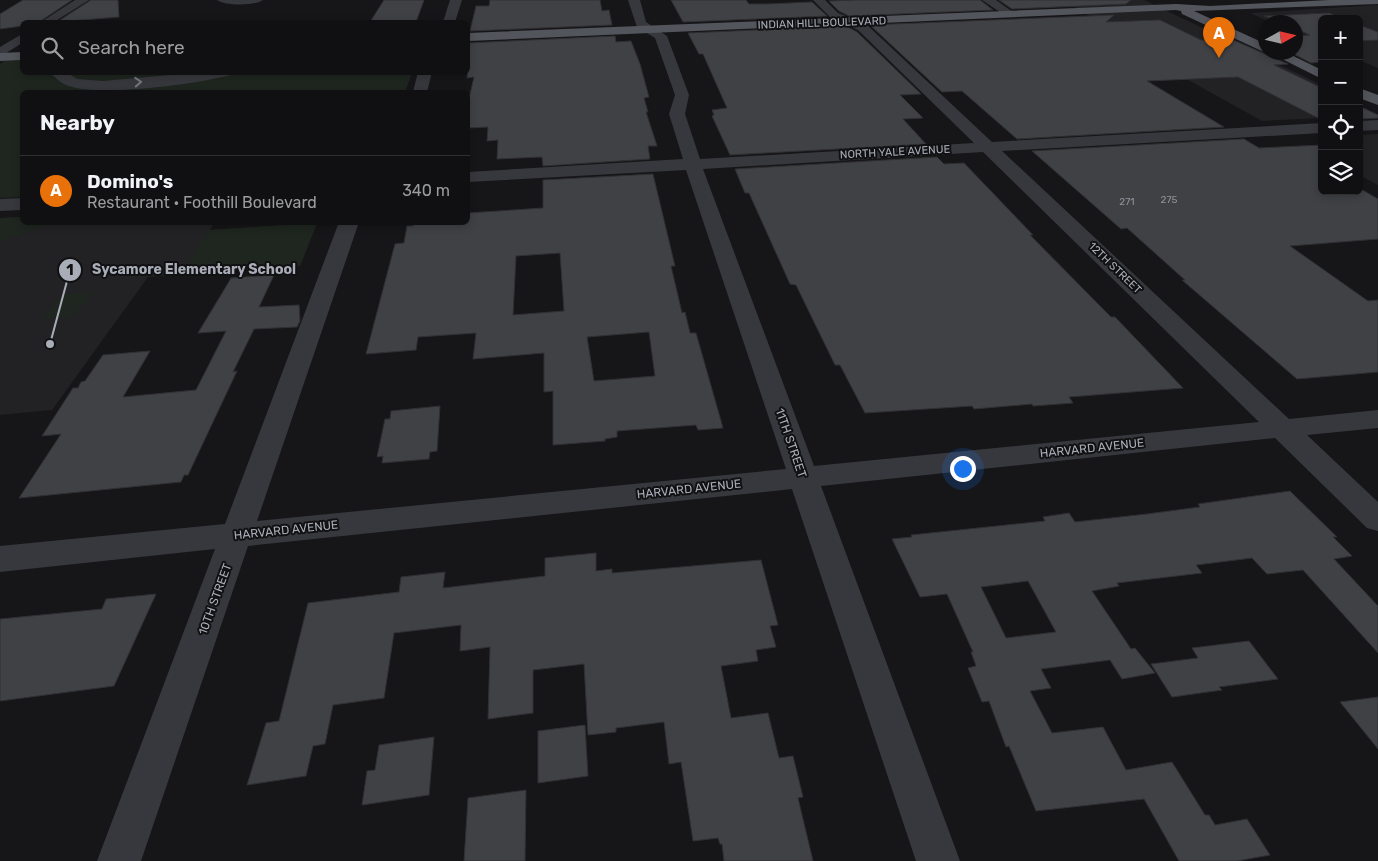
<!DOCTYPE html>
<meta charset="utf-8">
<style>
body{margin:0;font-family:Rubik,sans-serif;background:#1e1e20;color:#f1f3f6}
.controls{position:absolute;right:15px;top:15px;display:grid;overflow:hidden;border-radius:8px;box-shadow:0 2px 8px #0003}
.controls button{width:45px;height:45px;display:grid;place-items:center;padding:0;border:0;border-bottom:1px solid #303032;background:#101012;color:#f1f3f6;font:25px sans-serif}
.compass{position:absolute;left:1258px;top:15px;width:45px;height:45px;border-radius:50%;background:#101012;box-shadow:0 2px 8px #0003;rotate:82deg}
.you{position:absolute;left:962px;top:468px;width:18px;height:18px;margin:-12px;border:4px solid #fff;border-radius:50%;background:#1a73e8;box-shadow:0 0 0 8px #1a73e833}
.badge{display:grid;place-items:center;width:32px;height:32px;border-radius:50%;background:#f2b134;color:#fff;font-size:16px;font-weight:700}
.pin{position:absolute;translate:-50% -41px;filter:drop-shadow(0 1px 2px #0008)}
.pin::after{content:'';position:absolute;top:26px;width:18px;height:15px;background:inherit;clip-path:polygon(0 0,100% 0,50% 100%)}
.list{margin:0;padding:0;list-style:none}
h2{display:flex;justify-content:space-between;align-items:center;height:65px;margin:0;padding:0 20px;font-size:21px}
h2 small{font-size:16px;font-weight:400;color:#9c9d9f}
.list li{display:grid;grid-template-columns:32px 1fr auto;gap:15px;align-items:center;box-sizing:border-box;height:70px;padding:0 20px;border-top:1px solid #303032}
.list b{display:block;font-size:19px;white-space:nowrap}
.list p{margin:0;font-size:16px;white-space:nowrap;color:#9c9d9f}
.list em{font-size:16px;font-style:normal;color:#9c9d9f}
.icon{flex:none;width:28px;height:28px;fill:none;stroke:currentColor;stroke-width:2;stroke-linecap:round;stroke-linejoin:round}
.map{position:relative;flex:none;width:1378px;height:861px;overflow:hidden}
.search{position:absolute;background:#101012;box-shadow:0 2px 8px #0003;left:20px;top:20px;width:450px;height:55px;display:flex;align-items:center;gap:12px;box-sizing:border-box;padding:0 18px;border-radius:8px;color:#9c9d9f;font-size:19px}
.panel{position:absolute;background:#101012;box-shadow:0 2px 8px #0003;left:20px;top:90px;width:450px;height:135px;border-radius:8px}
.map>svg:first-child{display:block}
.built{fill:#222225}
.green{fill:#1e261f}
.building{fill:#404145;stroke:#303034;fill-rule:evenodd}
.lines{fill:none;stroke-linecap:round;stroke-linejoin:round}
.street{fill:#37383d;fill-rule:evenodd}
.primary{fill:#53555c;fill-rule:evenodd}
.oneway{stroke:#757881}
.labels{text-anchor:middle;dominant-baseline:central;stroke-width:4;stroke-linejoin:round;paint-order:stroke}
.number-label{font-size:10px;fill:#8e929b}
.far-street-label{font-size:11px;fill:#a8adb8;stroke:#111113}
.street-label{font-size:12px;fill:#a8adb8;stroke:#111113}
.leader{fill:none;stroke:#a8adb8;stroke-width:2}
.callout-dot{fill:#a8adb8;stroke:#111113;stroke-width:2}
.mark-label{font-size:15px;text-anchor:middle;font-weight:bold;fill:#111}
.callout-label{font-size:14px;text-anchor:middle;font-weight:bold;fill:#a8adb8;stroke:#111113;stroke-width:4;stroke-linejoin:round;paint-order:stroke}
</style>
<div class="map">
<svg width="1378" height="861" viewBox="0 0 1378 861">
<rect width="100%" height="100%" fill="#161618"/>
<g class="built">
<path d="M1064,0h80l178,85v33l-60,3 -108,-60 -61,-43z"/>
<path d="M1378,5v63l-19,-8v-41h-37v25l-26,-11v-11h-26l-20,-9z"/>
<path d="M1378,134v51l-19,-10v-40z"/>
<path d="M22,217v5l192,1 -4,7 107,-7 -17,43 -152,11 -96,133 -52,5v-197z"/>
</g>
<g class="green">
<path d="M22,60v12l390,1 -7,19h-383v105l-22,1v-134l4,-3z"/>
<path d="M22,217v5l31,1 -53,18v-23z"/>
<path d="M317,223l-17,43 -119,9 28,-45z"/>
<path d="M93,293l-20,24 -31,2 22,-25z"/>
</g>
<g class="building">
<path d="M23,0h49l-33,22h-17v4l-22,3v-15z"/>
<path d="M91,0h27l1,17 -62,5z"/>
<path d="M384,0h40l-8,22h-46z"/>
<path d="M490,0h110l2,11 7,-1 3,15 -142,6 6,-25h13z"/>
<path d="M671,0h75l3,4h18l45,-2 15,14 -144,6z"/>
<path d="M856,0h124l13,10 -144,6 -10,-5 -10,-10z"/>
<path d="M999,0h132l-5,4 -114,5z"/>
<path d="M1329,13l14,6h-21v43l-11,1 -21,-11h6v-16l14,-1 -14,-6v-7h-17l-15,-6z"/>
<path d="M1114,15l-8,7 54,-2 41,20 30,-1 57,25 -14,1 48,23v32l-84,-43 -91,4 77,46 -207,12 -55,-48 -20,1 -72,-67z"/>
<path d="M1359,25l19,7v8l-19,1z"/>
<path d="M846,26l11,6 64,62 -21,1 23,23 -20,1 23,25 -196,11 -18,-39 2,-1 -2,-5 15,-2 -24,-54h-4l-11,-21z"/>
<path d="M615,36l1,6 15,-1 9,23 9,33 -5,1 4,14h-2l11,34h-9l2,13 -107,7 -1,-9 -45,2 1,-19 -11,1 1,-14 -20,1v-25l6,-26 -7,1 2,-16h-1v-19z"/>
<path d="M1359,106l19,9v3l-19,1z"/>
<path d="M1244,139l15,9 63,-3v46h37v-3l19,11v40l-88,7 78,55 10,-1v72l-81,7 -115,-99h3l-58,-52 -6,1 -89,-78z"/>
<path d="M937,157l7,7 20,-1 69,72h-3l76,77 5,5h4l68,71 -114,9 4,6 -40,3 -1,-2 -58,5 -2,-3 -107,7 -25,-48h-5l-39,-80 -6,-1 -41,-91h-4l-10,-24z"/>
<path d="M653,174l22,92h-4l11,47 3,-1 5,21h6l27,95 -25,2 -2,-5 -79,6v6l-12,2v2l-52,4v-54l-9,1v-39l-71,6 3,-26 -58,4 -2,13 -50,4 29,-110 9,-1 3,-17h6l1,-4h54v-9l75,-5v-28zM560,253l4,58 -51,4 3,-59zM649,332l6,44 -61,5 -7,-44z"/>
<path d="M274,275l-15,32 40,-2 1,16 -3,6 -43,2 -21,43 4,-1 -49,104h-4l-3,7 -162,16 42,-64 -19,2 31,-48h5l3,-6 4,-1 18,-26 47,-4 -27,46 73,-7 30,-59 -28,2 32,-53 1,-2z"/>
<path d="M440,406l-3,45 -7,1 -1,7 -47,4 1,-7 -6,1 8,-38h5l1,-8z"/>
<path d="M1290,491l47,46h-4l19,19 -18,3 44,47v47l-75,-83 -36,4 -15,-16 -56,7 6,8 -85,10 2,3 -27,5 39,58 4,-1 20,25 -33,6 -12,-19 -69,9 10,19 -21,3 22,42 51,-6 23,43 46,-8 33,53h4l6,10 32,-6 23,36 -33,6h-58l-35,-62 -108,12 -27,-65 -3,1 -17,-46 -7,1 -14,-34 8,-2 -5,-14h2l-26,-58 -27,3 -28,-58 20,-2 -1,-2 134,-14 -2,-4 26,-4 6,9 72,-8 53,-7 -2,-3zM1028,581l28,51 -50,6 -25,-51z"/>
<path d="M596,553v18l16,-2v4l149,-13 17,65 -8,1 6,21 -20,3 2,11 -37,5 10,52 37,-5 11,45 14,-2 10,41 -5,1 15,63h-89l-2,-17h-2l-2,-6 -25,3 -12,-79 -12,2 -5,-42 -48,6v4l-28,3 -4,-71 -51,6v43l-45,6 2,-72 -30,4 1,-26 -67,8 -10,65 -51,7 -8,39 -12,2 -7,30 -59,9 19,-62 13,-2 29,-118 91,-11 2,-15 44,-5 -2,16 102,-12v-18z"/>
<path d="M156,594l-42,92 -114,15v-82l102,-10 4,-10z"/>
<path d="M1249,641l29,38 -59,8 3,3 -50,7 -21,-33 47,-6 -6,-10z"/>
<path d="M1378,697v52l-38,-47z"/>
<path d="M585,725l3,51 -50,7v-52z"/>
<path d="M434,737l-5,58 -67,10 5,-34 8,-1 4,-25z"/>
<path d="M526,790l-1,71h-61l4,-63z"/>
</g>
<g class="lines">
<g class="street">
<path d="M75,0h14l-35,22h-13z"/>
<path d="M217,0h46c-8,6 -38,6 -46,0z"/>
<path d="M450,0h12l-7,22h-12z"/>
<path d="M628,0h12l6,22 21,14 22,59 -4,19 15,45 274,-16 -116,-113 -28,-13 -17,-17h12l13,13 28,11 126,118 330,-19v10l-320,18 287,268 89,-9v18l-71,7 71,67v29l-11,-3 -92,-90 -454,48 139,375h-44l-124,-372 -544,57 -107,315h-44l118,-312 -215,23v-26l225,-22 114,-302h20l-102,299 529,-52 -100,-299 -218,12v-10l215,-13 -14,-45 6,-19 -20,-57 -18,-11zM983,152l276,270 -445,44 -111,-297z"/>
<path d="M982,0h14l21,15 -2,2h-8z"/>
<path d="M22,34v9l-22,14v-10z"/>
<path d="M50,72h16l11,7 26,2 101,-9h29l-2,3c-35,9 -129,22 -162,11 -7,-2 -14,-8 -19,-14z"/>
<path d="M418,72h14l-5,20h-14z"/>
<path d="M1378,120v10l-19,1v-10z"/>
<path d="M22,198v12l-22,1v-12z"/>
</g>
<g class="primary">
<path d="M1329,0h49v4l-184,7 72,33v9l-84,-39 -1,-3 -5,-1 -708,31v-8l708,-29 34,2z"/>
<path d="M22,52v8l-22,1v-8z"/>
<path d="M1268,52h17l37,18v9z"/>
<path d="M1359,88l19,7v10l-19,-7z"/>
</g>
</g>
<defs><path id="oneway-chevron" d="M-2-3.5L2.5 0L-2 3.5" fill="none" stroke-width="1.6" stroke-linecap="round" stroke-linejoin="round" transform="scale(1.25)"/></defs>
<use class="oneway" href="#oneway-chevron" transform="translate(138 82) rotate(-4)"/>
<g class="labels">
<g class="number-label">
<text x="1169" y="200">275</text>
<text x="1127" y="202">271</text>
</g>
<g class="far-street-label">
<text transform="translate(822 23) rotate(-2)">INDIAN HILL BOULEVARD</text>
<text transform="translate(895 152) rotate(-3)">NORTH YALE AVENUE</text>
<text transform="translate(1115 268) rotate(44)">12TH STREET</text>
</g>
<g class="street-label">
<text transform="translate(791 443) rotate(71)">11TH STREET</text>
<text transform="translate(1092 448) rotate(-6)">HARVARD AVENUE</text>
<text transform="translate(689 489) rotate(-6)">HARVARD AVENUE</text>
<text transform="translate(286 530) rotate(-6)">HARVARD AVENUE</text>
<text transform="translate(215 599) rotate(-70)">10TH STREET</text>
</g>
</g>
<path class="leader" d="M50 344L70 270"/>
<g class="callout-dot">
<circle cx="50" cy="344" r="5"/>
<circle cx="70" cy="270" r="12"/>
</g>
<g class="mark-label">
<text x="70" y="275">1</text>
</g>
<g class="callout-label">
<text x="194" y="274">Sycamore Elementary School</text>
</g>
</svg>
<div class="controls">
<button>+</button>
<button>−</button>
<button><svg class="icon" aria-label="locate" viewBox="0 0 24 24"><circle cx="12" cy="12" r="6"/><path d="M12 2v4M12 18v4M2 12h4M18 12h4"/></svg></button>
<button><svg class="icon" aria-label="layers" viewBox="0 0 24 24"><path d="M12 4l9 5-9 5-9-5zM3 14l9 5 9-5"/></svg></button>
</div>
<svg class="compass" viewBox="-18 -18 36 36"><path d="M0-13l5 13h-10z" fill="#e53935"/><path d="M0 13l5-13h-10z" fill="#9c9d9f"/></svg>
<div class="you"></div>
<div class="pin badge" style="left:1219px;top:58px;background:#e8710a">A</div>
<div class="search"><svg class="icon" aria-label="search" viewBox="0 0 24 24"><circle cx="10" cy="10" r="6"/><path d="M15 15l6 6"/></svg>Search here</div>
<section class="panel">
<h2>Nearby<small></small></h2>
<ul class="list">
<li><span class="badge" style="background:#e8710a">A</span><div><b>Domino's</b><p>Restaurant · Foothill Boulevard</p></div><em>340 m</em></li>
</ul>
</section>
</div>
